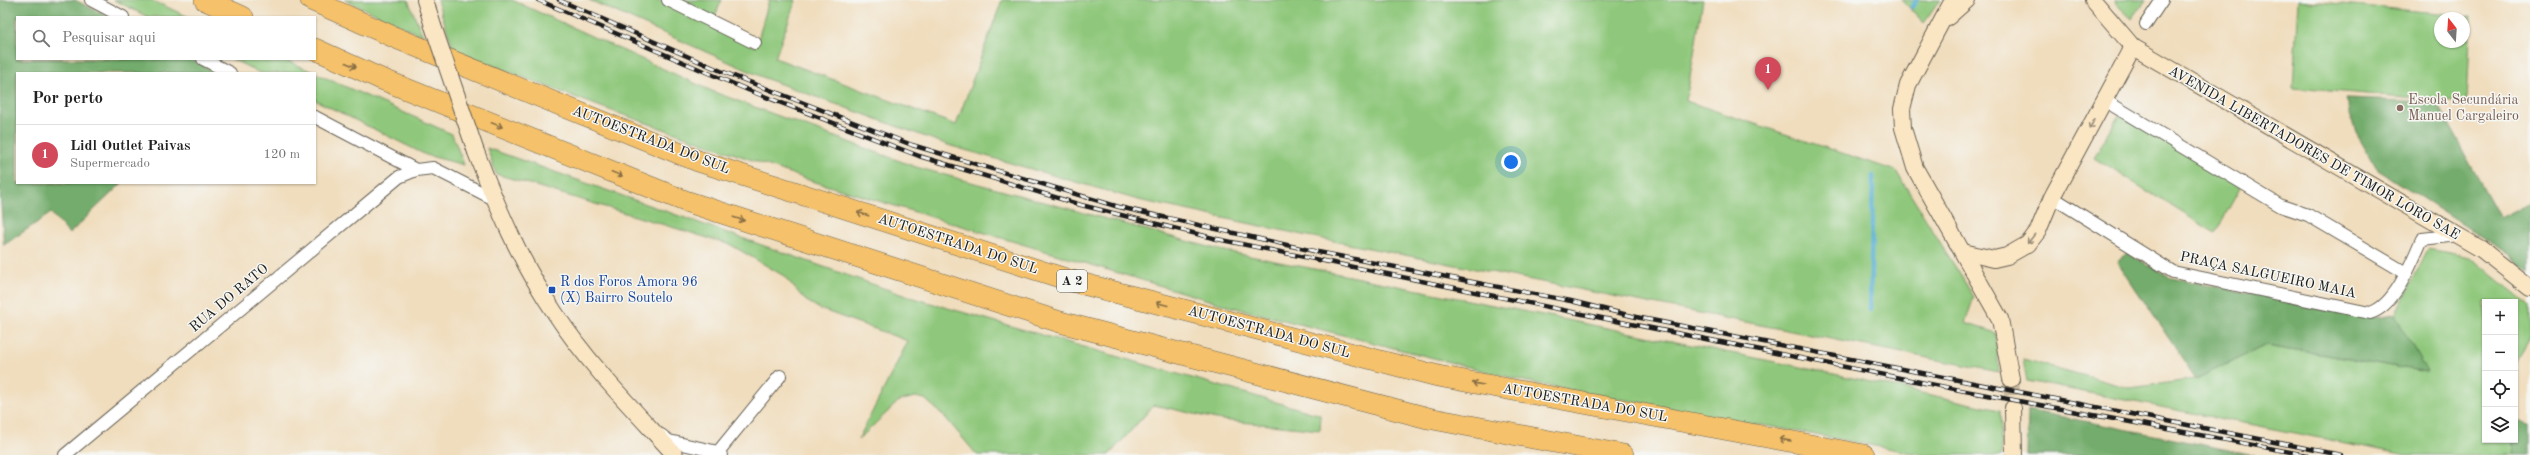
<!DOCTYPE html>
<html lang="pt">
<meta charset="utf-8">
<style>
body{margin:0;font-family:"Old Standard TT",serif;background:#f2f2f2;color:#222}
.controls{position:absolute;right:12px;bottom:12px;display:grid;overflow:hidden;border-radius:0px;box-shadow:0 1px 3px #0004}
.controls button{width:36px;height:36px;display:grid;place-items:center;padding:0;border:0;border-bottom:1px solid #e0e0e0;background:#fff;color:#222;font:20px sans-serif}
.compass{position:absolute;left:2434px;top:12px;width:36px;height:36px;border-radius:50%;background:#fff;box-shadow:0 1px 3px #0004;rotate:343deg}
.you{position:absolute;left:1511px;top:162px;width:14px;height:14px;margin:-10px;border:3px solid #fff;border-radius:50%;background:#1a73e8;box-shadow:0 0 0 6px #1a73e833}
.badge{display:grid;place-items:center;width:26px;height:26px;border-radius:50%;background:#d1495b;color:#fff;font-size:13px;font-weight:700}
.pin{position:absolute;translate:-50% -33px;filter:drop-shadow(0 1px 2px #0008)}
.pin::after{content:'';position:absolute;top:21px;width:14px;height:12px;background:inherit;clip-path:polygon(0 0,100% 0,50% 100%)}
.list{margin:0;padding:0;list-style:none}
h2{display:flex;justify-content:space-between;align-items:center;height:52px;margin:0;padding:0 16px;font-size:17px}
h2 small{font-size:13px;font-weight:400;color:#767676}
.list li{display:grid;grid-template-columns:26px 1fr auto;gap:12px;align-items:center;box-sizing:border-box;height:60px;padding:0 16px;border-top:1px solid #e0e0e0}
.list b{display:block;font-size:15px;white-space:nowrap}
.list p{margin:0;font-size:13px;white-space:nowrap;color:#767676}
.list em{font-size:13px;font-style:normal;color:#767676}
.icon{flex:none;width:22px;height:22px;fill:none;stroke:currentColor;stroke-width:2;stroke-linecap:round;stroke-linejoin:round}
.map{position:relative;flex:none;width:2530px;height:455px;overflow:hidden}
.search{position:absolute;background:#fff;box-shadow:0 1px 3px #0004;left:16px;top:16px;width:300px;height:44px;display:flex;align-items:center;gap:10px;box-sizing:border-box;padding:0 14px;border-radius:0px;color:#767676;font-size:15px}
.panel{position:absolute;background:#fff;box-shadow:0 1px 3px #0004;left:16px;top:72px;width:300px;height:112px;border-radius:0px}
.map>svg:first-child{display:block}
.green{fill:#8fc87c;stroke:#56724c;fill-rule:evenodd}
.forest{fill:#73ac6c;stroke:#486444}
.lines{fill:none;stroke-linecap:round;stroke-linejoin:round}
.stream{stroke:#58b0d5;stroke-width:4.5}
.secondary-tunnel{stroke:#c6b69d;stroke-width:16;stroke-dasharray:16 8;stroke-linecap:butt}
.street-casing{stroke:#666054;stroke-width:14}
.secondary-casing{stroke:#666054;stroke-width:18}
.highway-casing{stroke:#666054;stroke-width:22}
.street{stroke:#fff;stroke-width:12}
.secondary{stroke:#fbe6c4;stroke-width:16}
.highway{stroke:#f5c16b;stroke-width:21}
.rail-casing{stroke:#1c1c1c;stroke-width:4.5}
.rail{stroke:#f6f6f2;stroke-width:3;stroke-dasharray:9;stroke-linecap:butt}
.secondary-bridge-casing{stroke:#666054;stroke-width:18;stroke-linecap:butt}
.secondary-bridge{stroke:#fbe6c4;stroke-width:16}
.oneway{stroke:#886e44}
.oneway2{stroke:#978b78}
.education-dot{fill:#8d6e63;stroke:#f6f6f2;stroke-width:1.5}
.transit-dot{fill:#1a4fb4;stroke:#f6f6f2;stroke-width:1.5}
.labels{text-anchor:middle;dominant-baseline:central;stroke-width:3;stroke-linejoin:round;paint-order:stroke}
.shield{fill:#f6f6f2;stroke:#5d5d5c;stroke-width:1}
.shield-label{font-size:13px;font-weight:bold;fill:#1c1c1c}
.education-label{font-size:14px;fill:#785e54;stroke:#f6f6f2;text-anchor:start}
.street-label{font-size:14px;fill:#1c1c1c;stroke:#f6f6f2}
.transit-label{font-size:14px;fill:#164399;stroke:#f6f6f2;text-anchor:start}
</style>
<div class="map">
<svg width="2530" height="455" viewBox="0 0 2530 455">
<rect width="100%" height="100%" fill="#f6f6f2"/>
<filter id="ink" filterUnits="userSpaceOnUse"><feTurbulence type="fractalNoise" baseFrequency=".025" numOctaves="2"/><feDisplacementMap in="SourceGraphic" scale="8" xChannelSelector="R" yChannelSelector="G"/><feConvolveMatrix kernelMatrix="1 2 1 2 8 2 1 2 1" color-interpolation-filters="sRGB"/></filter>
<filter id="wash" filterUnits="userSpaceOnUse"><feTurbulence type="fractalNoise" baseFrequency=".012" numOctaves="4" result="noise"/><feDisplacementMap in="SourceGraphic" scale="16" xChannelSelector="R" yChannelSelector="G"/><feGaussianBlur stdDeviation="0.9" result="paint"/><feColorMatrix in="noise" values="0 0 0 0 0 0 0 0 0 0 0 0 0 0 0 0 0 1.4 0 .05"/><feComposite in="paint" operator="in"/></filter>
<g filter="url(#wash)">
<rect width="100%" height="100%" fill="#f0ddbd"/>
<g class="green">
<path d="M114,0h37l38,17h-41z"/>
<path d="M345,0h63l15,36z"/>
<path d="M437,0h75l202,92 202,75 304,83 600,121 180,39 2,45h-78l-396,-73 -300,-76 -416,-125 -211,-74 -147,-56z"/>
<path d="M589,0h70l97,47 13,-47h27l-21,58 181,67 46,-125h701l-17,101 210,70 78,126 -9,26 31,10 3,39 -686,-135 -175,-37 -190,-55 -181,-66z"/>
<path d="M673,0h49l-9,20z"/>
<path d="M1902,0h38l-16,23z"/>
<path d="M2115,0h31l-14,19 -16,-15z"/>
<path d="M2298,0l173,16 -4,86 -174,-14zM2440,18h24v24h-24z"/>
<path d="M232,59h51l32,14h-55z"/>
<path d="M315,73l137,61 12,31 -38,-10 -111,-55z"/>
<path d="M2119,115l124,68 -28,50 -121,-75z"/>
<path d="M487,148l419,148 415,119 -1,15 -99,-10 -67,-15 -45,50h-132l-33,-39 -19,-17 -10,-2 -16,4 -41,39 50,-99 -88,-32 -15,-9 -21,-24 -53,-31 -235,-71z"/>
<path d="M2428,249l43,8 59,49v32l-15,26v-62h-30v138h27l3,15h-108l-380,-74 -4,-22 107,29 66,-9 70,-34 160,27 -31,-57z"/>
</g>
<g class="forest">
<path d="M0,0h75l33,17h-91v42h173l27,14h-200v110h105l-53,51 -18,-21 -47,32 -4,-53z"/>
<path d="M2345,99l91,3 64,116 30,-15v71l-22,-20 -130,-84 -22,-37z"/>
<path d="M2127,253l44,25 200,39 24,-2 32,57 -161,-27 -70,34 -79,-118z"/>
<path d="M2028,410l227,45h-228z"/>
<path d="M2515,421l15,3v31h-15l-3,-15h3z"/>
</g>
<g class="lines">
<g class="stream">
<path d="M1912,7l4,-7"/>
<path d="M1870,310l3,-134"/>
</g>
</g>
</g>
<g filter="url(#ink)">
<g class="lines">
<path class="secondary-tunnel" d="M2011,379l2,29"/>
<g class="street-casing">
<g id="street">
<path d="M91,0l32,17"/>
<path d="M668,0l87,43"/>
<path d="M2146,24l16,-24"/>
<path d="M203,59l27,14"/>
<path d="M2104,100l177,106 27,9 98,58"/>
<path d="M315,117l101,53"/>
<path d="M2052,197l121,75 197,41c25,-7 42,-51 52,-74l36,-4"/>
<path d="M661,435l8,6 49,11"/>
<path d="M65,455l334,-278 17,-7 17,-2 61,31"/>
<path d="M721,455l-3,-3 62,-76"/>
</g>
</g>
<g class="secondary-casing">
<g id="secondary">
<path d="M425,0l8,26"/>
<path d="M1953,0l-45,85 -6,24 1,19 12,40 85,151 11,60"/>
<path d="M2093,0l40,47 348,202 49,39"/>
<path d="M1948,17l19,-17"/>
<path d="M476,152c22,57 45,111 79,161 34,52 78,96 120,142"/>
<path d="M1963,252l31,7 13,-3 21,-12 10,-13 14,-34 81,-150"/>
<path d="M2013,408l1,47"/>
</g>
</g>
<g class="highway-casing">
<g id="highway">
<path d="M205,0l38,17"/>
<path d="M311,0l85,38 302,123 374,120 366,95 426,79"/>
<path d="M315,49l64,29 306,123 375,121 368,96 195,37"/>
</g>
</g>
<use href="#street" class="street"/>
<use href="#secondary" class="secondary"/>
<use href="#highway" class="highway"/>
<g class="rail-casing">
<g id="rail">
<path d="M538,0l210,90 171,66 162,49 136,34 409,84 334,67 346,65"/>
<path d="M559,0l162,71 191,74 207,62 199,45 253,49 65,16 705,138"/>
</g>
</g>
<use href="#rail" class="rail"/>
<g class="secondary-bridge-casing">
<path id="secondary-bridge" d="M433,26l43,126"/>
</g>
<use href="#secondary-bridge" class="secondary-bridge"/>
</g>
<defs><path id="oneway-shaft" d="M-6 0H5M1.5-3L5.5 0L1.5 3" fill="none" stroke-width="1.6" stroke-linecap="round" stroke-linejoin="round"/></defs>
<g class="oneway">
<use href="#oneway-shaft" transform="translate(351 65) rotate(24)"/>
<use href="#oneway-shaft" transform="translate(497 125) rotate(22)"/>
<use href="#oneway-shaft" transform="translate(617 174) rotate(22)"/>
<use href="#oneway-shaft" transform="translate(863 214) rotate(-162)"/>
<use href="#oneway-shaft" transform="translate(739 219) rotate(18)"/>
<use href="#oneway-shaft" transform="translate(1162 304) rotate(-165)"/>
<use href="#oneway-shaft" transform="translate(1478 384) rotate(-170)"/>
<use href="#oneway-shaft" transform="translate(1785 440) rotate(-170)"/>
</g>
<g class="oneway2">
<use href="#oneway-shaft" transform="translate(2092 124) rotate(119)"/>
<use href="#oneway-shaft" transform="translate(2031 239) rotate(128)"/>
</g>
</g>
<circle class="education-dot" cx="2400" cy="108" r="4"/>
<rect class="transit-dot" x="548" y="286" width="8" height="8" rx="2"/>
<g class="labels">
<rect class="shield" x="1057" y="270" width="30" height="22" rx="3"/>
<g class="shield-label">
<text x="1072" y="281">A 2</text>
</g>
<g class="education-label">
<text x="2408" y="100">Escola Secundária<tspan x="2408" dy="16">Manuel Cargaleiro</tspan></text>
</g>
<g class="street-label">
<text transform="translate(651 140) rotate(21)">AUTOESTRADA DO SUL</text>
<text transform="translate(2314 153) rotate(30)">AVENIDA LIBERTADORES DE TIMOR LORO SAE</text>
<text transform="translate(958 244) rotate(18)">AUTOESTRADA DO SUL</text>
<text transform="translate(2268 275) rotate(12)">PRAÇA SALGUEIRO MAIA</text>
<text transform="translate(229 298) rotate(-40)">RUA DO RATO</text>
<text transform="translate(1269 332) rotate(15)">AUTOESTRADA DO SUL</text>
<text transform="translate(1585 403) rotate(10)">AUTOESTRADA DO SUL</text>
</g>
<g class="transit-label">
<text x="560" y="282">R dos Foros Amora 96<tspan x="560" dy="16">(X) Bairro Soutelo</tspan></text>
</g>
</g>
</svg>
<div class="controls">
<button>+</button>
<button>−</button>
<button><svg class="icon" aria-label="locate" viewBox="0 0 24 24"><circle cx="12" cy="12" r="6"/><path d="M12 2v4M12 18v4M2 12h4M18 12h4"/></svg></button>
<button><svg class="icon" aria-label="layers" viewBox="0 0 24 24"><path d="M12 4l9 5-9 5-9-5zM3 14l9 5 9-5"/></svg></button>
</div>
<svg class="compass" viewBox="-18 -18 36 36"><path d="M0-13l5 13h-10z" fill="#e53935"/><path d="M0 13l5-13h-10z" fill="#767676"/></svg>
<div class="you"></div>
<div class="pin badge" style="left:1768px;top:90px">1</div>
<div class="search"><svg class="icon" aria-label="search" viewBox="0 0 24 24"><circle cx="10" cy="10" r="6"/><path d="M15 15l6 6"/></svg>Pesquisar aqui</div>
<section class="panel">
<h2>Por perto<small></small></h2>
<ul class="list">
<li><span class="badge">1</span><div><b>Lidl Outlet Paivas</b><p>Supermercado</p></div><em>120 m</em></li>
</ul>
</section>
</div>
